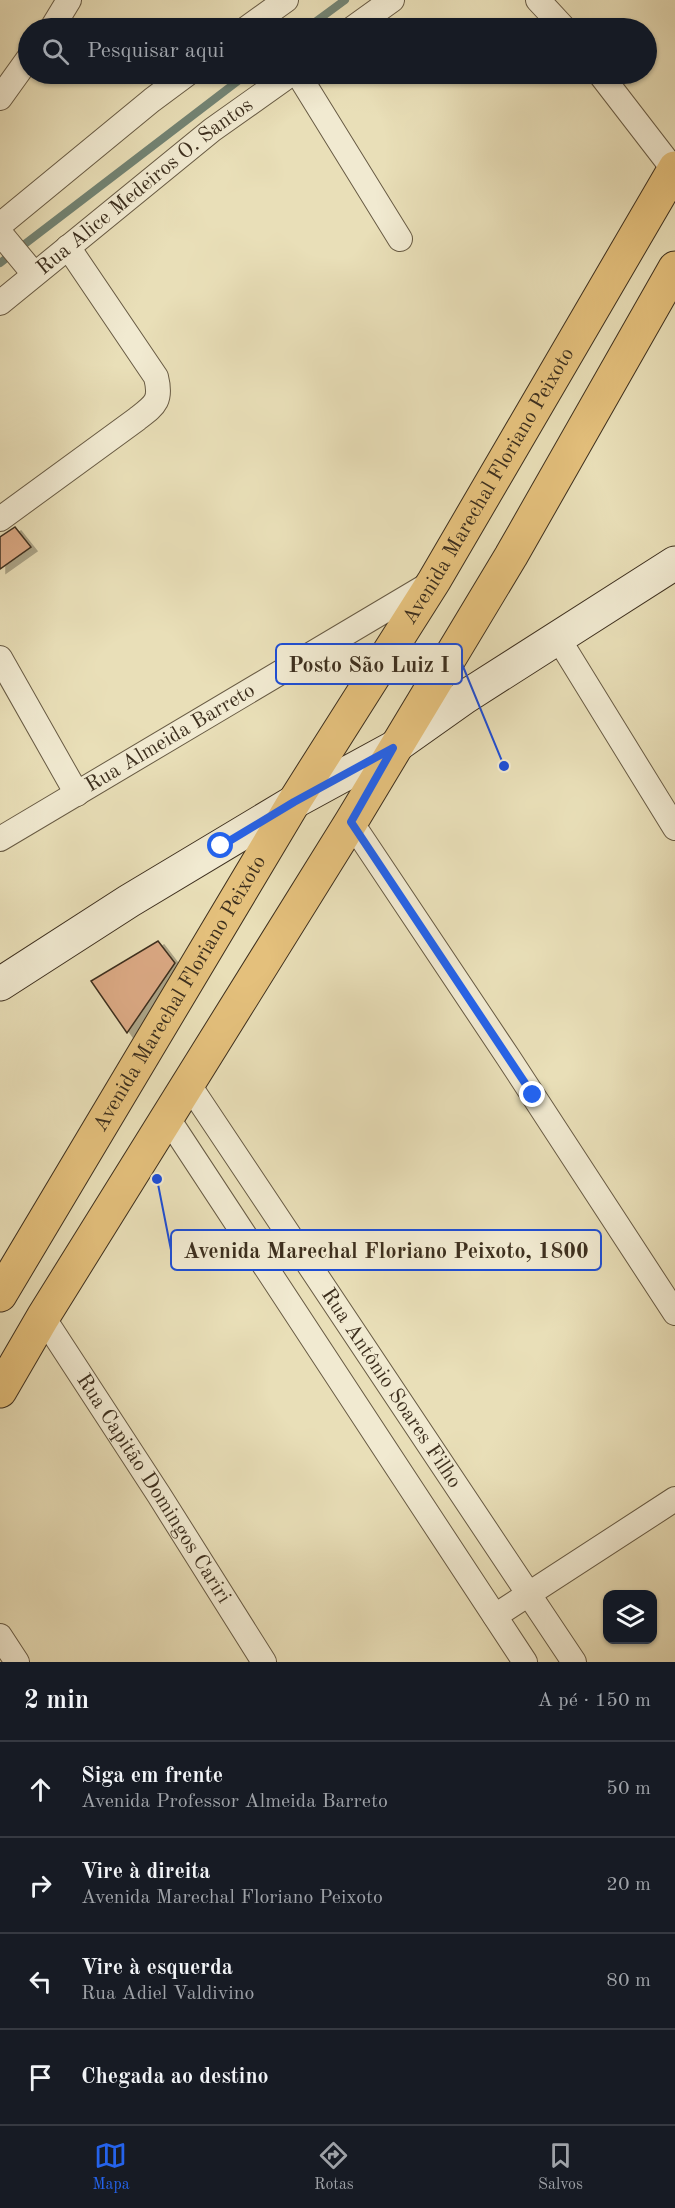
<!DOCTYPE html>
<html lang="pt">
<meta charset="utf-8">
<style>
body{margin:0;font-family:"Old Standard TT",serif;background:#242831;color:#f1f3f6}
.controls{position:absolute;right:18px;bottom:18px;display:grid;overflow:hidden;border-radius:12px;box-shadow:0 2px 4px #0004}
.controls button{width:54px;height:54px;display:grid;place-items:center;padding:0;border:0;border-bottom:2px solid #363941;background:#171b24;color:#f1f3f6;font:30px sans-serif}
.stop{position:absolute;width:18px;height:18px;margin:-14px;border:4px solid #2563eb;border-radius:50%;background:#fff}
.stop.end{background:#2563eb;border-color:#fff;box-shadow:0 2px 6px #0008}
.list{margin:0;padding:0;list-style:none}
h2{display:flex;justify-content:space-between;align-items:center;height:78px;margin:0;padding:0 24px;font-size:26px}
h2 small{font-size:20px;font-weight:400;color:#9ea1a6}
.list li{display:grid;grid-template-columns:39px 1fr auto;gap:18px;align-items:center;box-sizing:border-box;height:96px;padding:0 24px;border-top:2px solid #363941}
.list b{display:block;font-size:22px;white-space:nowrap}
.list p{margin:0;font-size:20px;white-space:nowrap;color:#9ea1a6}
.list em{font-size:20px;font-style:normal;color:#9ea1a6}
.icon{flex:none;width:33px;height:33px;fill:none;stroke:currentColor;stroke-width:2;stroke-linecap:round;stroke-linejoin:round}
.map{position:relative;flex:none;width:675px;height:1662px;overflow:hidden}
.search{position:absolute;background:#171b24;box-shadow:0 2px 4px #0004;left:18px;right:18px;top:18px;height:66px;display:flex;align-items:center;gap:15px;box-sizing:border-box;padding:0 21px;border-radius:33px;color:#9ea1a6;font-size:22px}
.sheet{height:462px;background:#171b24}
nav{display:flex;justify-content:space-around;align-items:center;box-sizing:border-box;height:84px;border-top:2px solid #363941;background:#171b24;font-size:16px;color:#9ea1a6}
nav a{display:grid;justify-items:center;gap:3px}
nav .on{color:#2563eb}
.map>svg:first-child{display:block}
.lines{fill:none;stroke-linecap:round;stroke-linejoin:round}
.stream{stroke:#738474;stroke-width:8}
.building{fill:#dba984;stroke:#3d2f1e;stroke-width:1.5;filter:url(#shadow)}
.minor-casing{stroke:#685b44;stroke-width:26}
.secondary-casing{stroke:#3d2f1e;stroke-width:35}
.primary-casing{stroke:#3d2f1e;stroke-width:35}
.minor{stroke:#f1ead1;stroke-width:24}
.secondary{stroke:#f1ead1;stroke-width:33}
.primary{stroke:#e4c07c;stroke-width:33}
.route{stroke:#2563eb;stroke-width:8}
.labels{text-anchor:middle;dominant-baseline:central;stroke-width:6;stroke-linejoin:round;paint-order:stroke}
.street-label{font-size:21px;fill:#3d2f1e;stroke:#f1ead1}
.leader{fill:none;stroke:#1d4ed8;stroke-width:2}
.callout-dot{fill:#1d4ed8;stroke:#f1ead1;stroke-width:2}
.callout{fill:#f1ead1;stroke:#1d4ed8;stroke-width:2}
.callout-label{font-size:22px;text-anchor:middle;font-weight:bold;fill:#3d2f1e}
</style>
<div class="map">
<svg width="675" height="1662" viewBox="0 0 675 1662">
<defs>
<filter id="shadow"><feDropShadow dx="6" dy="4" stdDeviation="0" flood-color="#0004"/></filter>
</defs>
<rect width="100%" height="100%" fill="#e9dfb8"/>
<filter id="stains"><feTurbulence type="fractalNoise" baseFrequency=".00333" numOctaves="4"/><feColorMatrix values="0 0 0 0 .2 0 0 0 0 .09 0 0 0 0 .02 0 0 0 .5 -.17"/></filter>
<radialGradient id="worn" r=".72"><stop offset=".6" stop-color="#630" stop-opacity="0"/><stop offset="1" stop-color="#630" stop-opacity=".3"/></radialGradient>
<g class="lines">
<g class="stream">
<path d="M307,28l38,-28"/>
<path d="M0,263l247,-189"/>
</g>
</g>
<g class="building">
<path d="M15,527l16,20 -31,22v-32z"/>
<path d="M158,941l17,22 -48,70 -36,-52z"/>
</g>
<g class="lines">
<g class="minor-casing">
<g id="minor">
<path d="M538,0l26,28"/>
<path d="M52,28l17,-28"/>
<path d="M247,28l39,-28"/>
<path d="M353,28l39,-28"/>
<path d="M298,74l102,165"/>
<path d="M600,74l74,96"/>
<path d="M0,98l28,-39"/>
<path d="M0,225l152,-125 35,-26"/>
<path d="M0,233l34,41"/>
<path id="s1" d="M0,303l212,-173 79,-56"/>
<path d="M0,519l137,-100c18,-14 25,-18 19,-42l-88,-130"/>
<path d="M558,638l117,190"/>
<path d="M0,658l77,136"/>
<path d="M351,822l157,235 167,256"/>
<path id="s2" d="M0,839l431,-256"/>
<path id="s3" d="M187,1082l387,580"/>
<path d="M167,1117l358,545"/>
<path id="s4" d="M43,1317l116,178 105,167"/>
<path d="M495,1616l180,-117"/>
<path d="M0,1636l17,26"/>
</g>
</g>
<g class="secondary-casing">
<path id="secondary" d="M0,984l129,-83 165,-99 99,-54 72,-51 210,-134"/>
</g>
<g class="primary-casing">
<g id="primary">
<path id="s5" d="M0,1295l294,-493 140,-221 241,-413"/>
<path d="M0,1391l43,-74 308,-495 160,-266 164,-288"/>
</g>
</g>
<use href="#minor" class="minor"/>
<use href="#secondary" class="secondary"/>
<use href="#primary" class="primary"/>
</g>
<g class="lines">
<path class="route" d="M221,846l73,-44 99,-54 -42,74 182,273"/>
</g>
<g class="labels">
<g class="street-label">
<text stroke="none"><textPath href="#s1" startOffset="186">Rua Alice Medeiros O. Santos</textPath></text>
<text stroke="none"><textPath href="#s5" startOffset="945">Avenida Marechal Floriano Peixoto</textPath></text>
<text stroke="none"><textPath href="#s2" startOffset="198">Rua Almeida Barreto</textPath></text>
<text stroke="none"><textPath href="#s5" startOffset="351">Avenida Marechal Floriano Peixoto</textPath></text>
<text stroke="none"><textPath href="#s3" startOffset="368">Rua Antônio Soares Filho</textPath></text>
<text stroke="none"><textPath href="#s4" startOffset="204">Rua Capitão Domingos Cariri</textPath></text>
</g>
</g>
<path class="leader" d="M504 766L462 664M157 1179L171 1250"/>
<g class="callout-dot">
<circle cx="504" cy="766" r="6"/>
<circle cx="157" cy="1179" r="6"/>
</g>
<g class="callout">
<rect x="276" y="644" width="186" height="40" rx="6"/>
<rect x="171" y="1230" width="430" height="40" rx="6"/>
</g>
<g class="callout-label">
<text x="369" y="672">Posto São Luiz I</text>
<text x="386" y="1258">Avenida Marechal Floriano Peixoto, 1800</text>
</g>
<rect width="100%" height="100%" filter="url(#stains)"/>
<rect width="100%" height="100%" fill="url(#worn)"/>
</svg>
<div class="controls">
<button><svg class="icon" aria-label="layers" viewBox="0 0 24 24"><path d="M12 4l9 5-9 5-9-5zM3 14l9 5 9-5"/></svg></button>
</div>
<div class="stop" style="left:221px;top:846px"></div>
<div class="stop end" style="left:533px;top:1095px"></div>
<div class="search"><svg class="icon" aria-label="search" viewBox="0 0 24 24"><circle cx="10" cy="10" r="6"/><path d="M15 15l6 6"/></svg>Pesquisar aqui</div>
</div>
<section class="sheet">
<h2>2 min<small>A pé · 150 m</small></h2>
<ul class="list">
<li><svg class="icon" aria-label="ahead" viewBox="0 0 24 24"><path d="M12 20V5M6 11l6-6 6 6"/></svg><div><b>Siga em frente</b><p>Avenida Professor Almeida Barreto</p></div><em>50 m</em></li>
<li><svg class="icon" aria-label="right" viewBox="0 0 24 24"><path d="M7 20v-9h11M14 6l5 5-5 5"/></svg><div><b>Vire à direita</b><p>Avenida Marechal Floriano Peixoto</p></div><em>20 m</em></li>
<li><svg class="icon" aria-label="left" viewBox="0 0 24 24"><path d="M17 20v-9H6M10 6l-5 5 5 5"/></svg><div><b>Vire à esquerda</b><p>Rua Adiel Valdivino</p></div><em>80 m</em></li>
<li><svg class="icon" aria-label="arrive" viewBox="0 0 24 24"><path d="M6 21V4h12l-3 4 3 4H6"/></svg><div><b>Chegada ao destino</b></div></li>
</ul>
</section>
<nav>
<a class="on"><svg class="icon" aria-label="map" viewBox="0 0 24 24"><path d="M3 6l6-2 6 2 6-2v14l-6 2-6-2-6 2zM9 4v14M15 6v14"/></svg>Mapa</a>
<a><svg class="icon" aria-label="directions" viewBox="0 0 24 24"><path d="M12 3l9 9-9 9-9-9zM9 14v-3h6M13 9l2 2-2 2"/></svg>Rotas</a>
<a><svg class="icon" aria-label="saved" viewBox="0 0 24 24"><path d="M7 4h10v16l-5-4-5 4z"/></svg>Salvos</a>
</nav>
